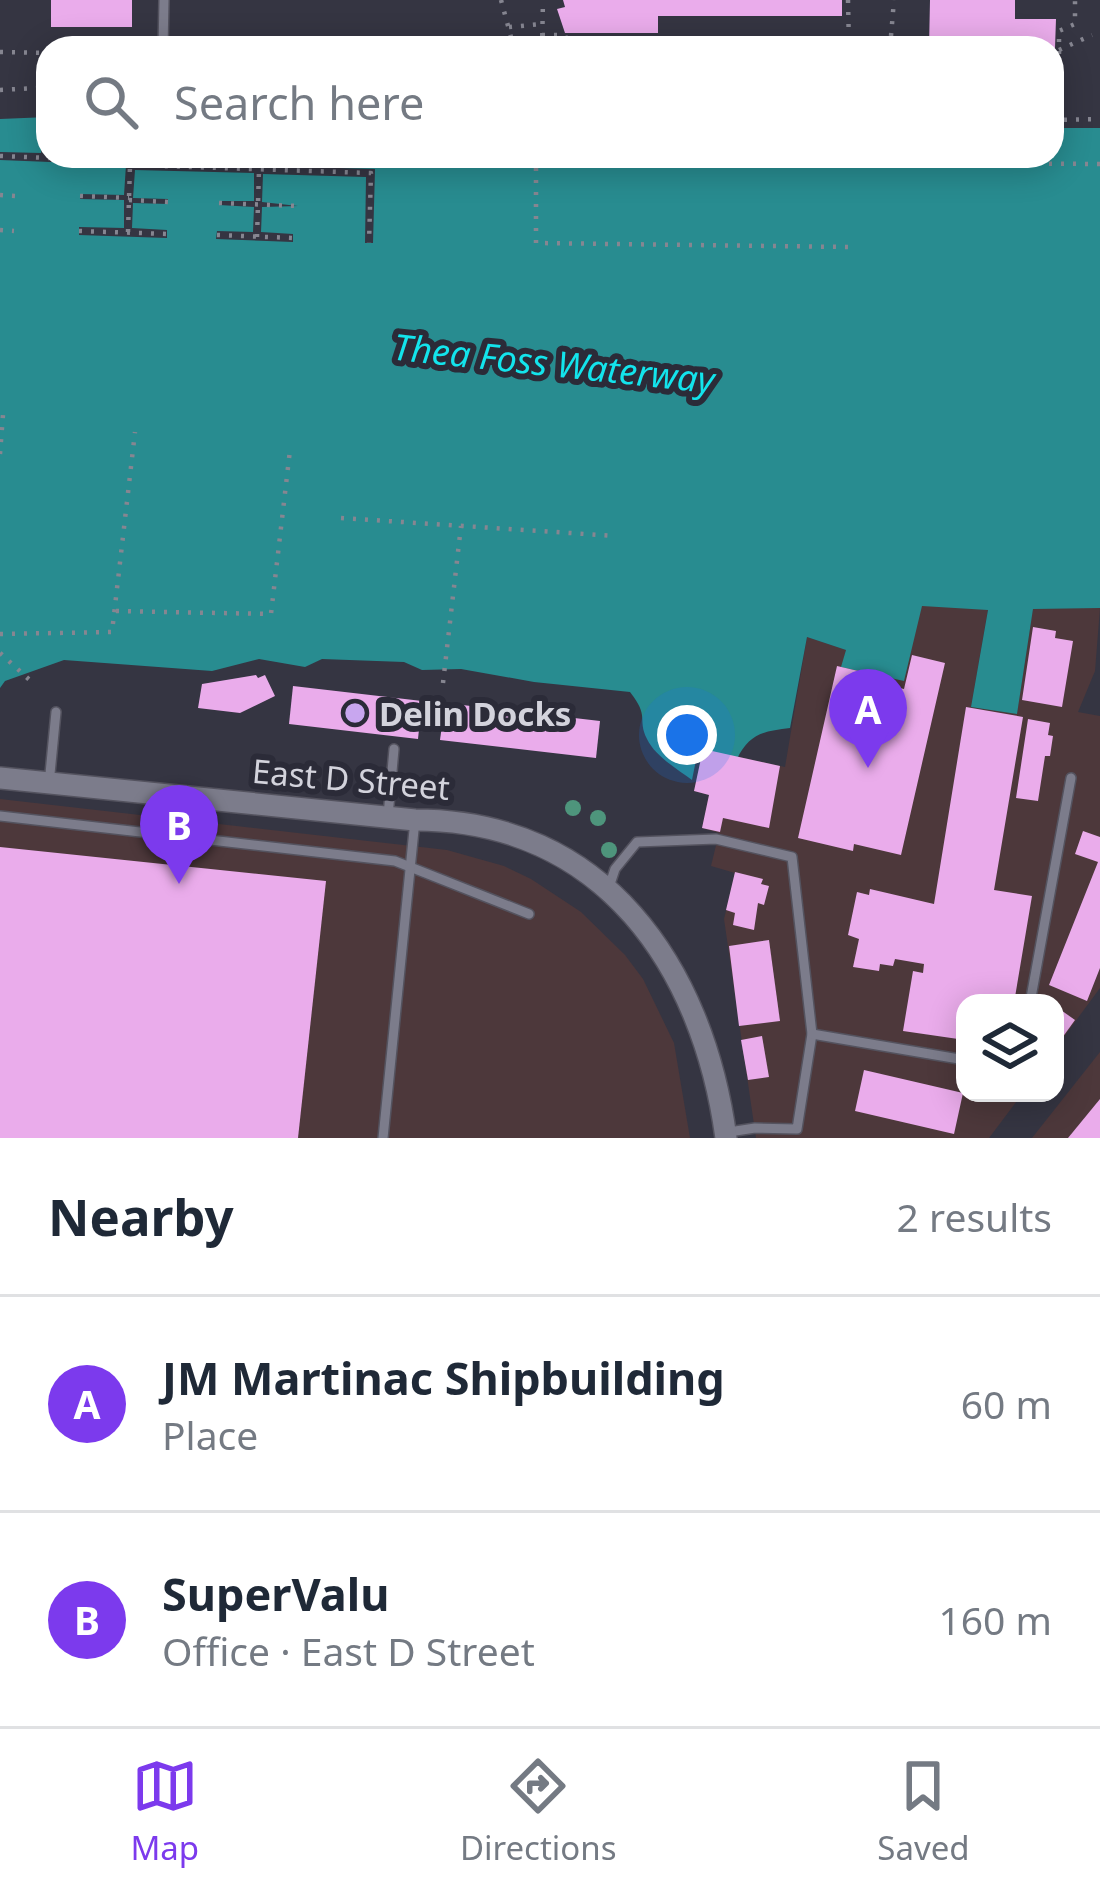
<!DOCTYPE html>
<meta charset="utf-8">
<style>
body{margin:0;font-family:"Noto Sans",sans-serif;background:#f6f6f7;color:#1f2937}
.controls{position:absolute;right:36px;bottom:36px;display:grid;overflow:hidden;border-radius:24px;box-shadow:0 6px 30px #0003}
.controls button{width:108px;height:108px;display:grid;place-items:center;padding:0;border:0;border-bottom:3px solid #e0e1e3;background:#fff;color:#1f2937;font:60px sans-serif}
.you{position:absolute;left:687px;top:735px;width:42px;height:42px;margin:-30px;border:9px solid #fff;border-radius:50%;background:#1a73e8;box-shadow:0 0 0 18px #1a73e833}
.badge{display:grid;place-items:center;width:78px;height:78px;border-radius:50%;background:#7c3aed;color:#fff;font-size:39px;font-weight:700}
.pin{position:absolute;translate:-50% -99px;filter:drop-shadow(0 3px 6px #0008)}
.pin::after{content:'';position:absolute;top:63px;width:42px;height:36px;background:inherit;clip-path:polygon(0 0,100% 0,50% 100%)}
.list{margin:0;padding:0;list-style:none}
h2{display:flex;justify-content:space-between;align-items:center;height:156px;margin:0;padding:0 48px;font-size:51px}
h2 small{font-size:39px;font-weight:400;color:#747a83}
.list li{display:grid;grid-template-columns:78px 1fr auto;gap:36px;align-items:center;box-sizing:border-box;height:216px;padding:0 48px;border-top:3px solid #e0e1e3}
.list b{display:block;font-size:45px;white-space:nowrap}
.list p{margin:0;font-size:39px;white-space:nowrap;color:#747a83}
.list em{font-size:39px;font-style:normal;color:#747a83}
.icon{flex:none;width:66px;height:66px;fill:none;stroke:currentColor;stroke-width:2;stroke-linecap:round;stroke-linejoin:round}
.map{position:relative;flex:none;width:1100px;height:1138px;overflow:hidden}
.search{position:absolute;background:#fff;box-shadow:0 6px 30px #0003;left:36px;right:36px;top:36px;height:132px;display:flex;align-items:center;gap:30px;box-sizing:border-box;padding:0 42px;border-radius:36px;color:#747a83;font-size:45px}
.sheet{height:588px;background:#fff}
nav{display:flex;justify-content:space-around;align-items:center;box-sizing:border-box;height:168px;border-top:3px solid #e0e1e3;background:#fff;font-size:33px;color:#747a83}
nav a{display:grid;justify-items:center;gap:6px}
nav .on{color:#7c3aed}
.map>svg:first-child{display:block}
.industrial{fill:#4d383b}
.water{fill:#288c90}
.pier{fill:#353542}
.building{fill:#eaaceb}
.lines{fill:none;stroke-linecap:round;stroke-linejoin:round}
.service-casing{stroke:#54535f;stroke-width:12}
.tertiary-casing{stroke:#54535f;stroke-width:24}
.path{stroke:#868691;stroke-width:4.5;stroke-dasharray:3 9;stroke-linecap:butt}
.service{stroke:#7c7c8b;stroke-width:9}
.tertiary{stroke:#7c7c8b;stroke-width:21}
.tree{fill:#4e957c}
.poi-dot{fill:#c8a6ef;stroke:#2b2b38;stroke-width:4.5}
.labels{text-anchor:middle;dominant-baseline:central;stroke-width:12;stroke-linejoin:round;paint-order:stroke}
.poi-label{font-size:33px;font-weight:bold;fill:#d3d3dc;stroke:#2b2b38;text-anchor:start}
.street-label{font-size:33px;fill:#d3d3dc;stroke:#2b2b38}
.water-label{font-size:36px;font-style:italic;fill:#13e4ec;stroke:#2b2b38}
</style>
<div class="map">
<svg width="1100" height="1138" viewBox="0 0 1100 1138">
<rect width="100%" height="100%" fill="#353542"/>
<g class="industrial">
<path d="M922,605l66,4 -17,98 46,6 16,-105h67l-5,63 -17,41 22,4v272l-45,61v-46h-90v90h58l-34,45h-233l-32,-219 11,-46 -24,-7 8,-33 -17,-5 7,-33 -15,-4 9,-42 82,18 22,-130 39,13 -4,16z"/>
<path d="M0,799l447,51 57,16 27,13 50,33 44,43 18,24 31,64 16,95h-690z"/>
<path d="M1100,1052v86h-68z"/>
</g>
<path class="water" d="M48,117v39h550l41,4 20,-4h393v-28h48v480l-67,1 -16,105 -46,-7 17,-97 -66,-4 -18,75 -63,-14 5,-17 -39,-13 -17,91c-26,3 -41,6 -53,31l-39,-9 -6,30c-15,-11 -37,-24 -45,-41 -10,-20 3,-22 -17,-47l-96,-10 -73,-13 -39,1 -18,-8 -82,-3 -17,8 -46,-8 -47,12 -148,-11 -59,21 -5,7v-569z"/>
<path class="pier" d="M42,144h6v12h86l1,6 240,7 -2,74h-8l1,-66 -103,-3 -1,28 36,4 -36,1 -1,25 32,2v8l-77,-3 1,-8 36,1 1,-25 -35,-2v-4h35v-28l-119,-3 -2,28 35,1v5l-35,-1 -1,25 35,2v8l-88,-3v-8l45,1v-28l-44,-1v-5l44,1 2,-30 -126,-5v-8l41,1z"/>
<g class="building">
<rect x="51" y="0" width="81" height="27"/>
<path d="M563,0h279v16h-184v17h-93l-8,-24 8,-2z"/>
<path d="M930,0h85v19h41l-1,29h-126z"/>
<path d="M1033,627l23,4 -1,7 18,3 -11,66 -40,-7z"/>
<path d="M912,655l33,8 -44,192 -47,-11 -1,7 -55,-13 39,-172 56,13 -2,7 13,3z"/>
<path d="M256,675l2,3 7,-3 10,21 -35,17 -42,-5 4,-24z"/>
<path d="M293,686l129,15 -4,38 -129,-15z"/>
<path d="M445,703l155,18 -4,37 -156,-18z"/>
<path d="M966,707l57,10 -29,173 38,6 -18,107h-49v37l-62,-9 10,-60 10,2 1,-9 -29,-5 -2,7 -13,-2 -1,7 -26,-4 6,-28 -11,-4 9,-43 12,3 1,-6 64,15z"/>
<path d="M1028,719l22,4 -2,12 5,1 -3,20h-5l-7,45 -22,-3z"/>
<path d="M703,749l77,17 -11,62 -46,-10 -3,14 -18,-4 7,-33 -15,-4z"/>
<path d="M1083,831l17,6v131l-13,33 -38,-16 49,-123 -23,-8z"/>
<path d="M0,847l326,34 -28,257h-298z"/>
<path d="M735,872l28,7 -2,5 8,2 -5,19 -6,-2 -4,27 -21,-5 2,-12 -9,-3z"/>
<path d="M769,940l11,81 -41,5 -10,-80z"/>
<path d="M1058,1008l17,12 -13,18 -7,-5z"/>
<path d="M762,1036l7,41 -21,3 -7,-40z"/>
<path d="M864,1070l99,23 -9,41 -99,-23z"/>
<path d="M1100,1099v39h-32z"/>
</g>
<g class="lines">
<g class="service-casing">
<g id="service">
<path d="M163,48l1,-48"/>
<path d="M49,784l7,-72"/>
<path d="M0,816l395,45 134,53"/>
<path d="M388,816l6,-67"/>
<path d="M608,890l7,-21 22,-27 79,-3 76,18 20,177 -15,95 -42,-1 -26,4"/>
<path d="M1030,1003l41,-225"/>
<path d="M812,1034l153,26"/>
<path d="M383,1138l32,-318"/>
</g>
</g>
<g class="tertiary-casing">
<path id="tertiary" d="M0,778l415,42c189,0 288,147 311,318"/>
</g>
<g class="path">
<path d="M501,0l13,48"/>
<path d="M848,0l1,48"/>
<path d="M509,27l33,-3"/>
<path d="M542,35h23l4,13"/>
<path d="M542,48l1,-48"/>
<path d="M890,48l4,-48"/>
<path d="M1059,50l33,-15"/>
<path d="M0,52l48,1"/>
<path d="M0,90l38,-2 8,-35"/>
<path d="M1052,111l7,-7v-73l16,-7v-24"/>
<path d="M1052,120l48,-1"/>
<path d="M0,156l50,2"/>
<path d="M50,156l80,4v5l241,8 -2,70"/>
<path d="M536,156v87l314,4"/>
<path d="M941,163l159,1"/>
<path d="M0,195l15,1"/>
<path d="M80,196l49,2"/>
<path d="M129,200l39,2"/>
<path d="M219,203l79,3"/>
<path d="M0,230l14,1"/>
<path d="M79,231l89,3"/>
<path d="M128,232l2,-67"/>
<path d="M217,235l76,3"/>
<path d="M257,237l2,-67"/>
<path d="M0,454l3,-39"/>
<path d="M341,518l275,18"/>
<path d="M116,611l155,3 19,-164"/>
<path d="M0,634l112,-2 23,-200"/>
<path d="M0,653l34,31"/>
<path d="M443,683l18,-157"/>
</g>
<use href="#service" class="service"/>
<use href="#tertiary" class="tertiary"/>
</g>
<g class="tree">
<circle cx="573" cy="808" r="8"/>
<circle cx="598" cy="818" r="8"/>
<circle cx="609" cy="850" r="8"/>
</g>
<circle class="poi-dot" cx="355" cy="713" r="12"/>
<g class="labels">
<g class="poi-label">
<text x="379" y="713">Delin Docks</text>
</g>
<g class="street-label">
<text transform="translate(351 779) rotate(5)">East D Street</text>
</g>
<g class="water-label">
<text transform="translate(554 363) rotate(6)">Thea Foss Waterway</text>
</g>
</g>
</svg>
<div class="controls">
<button><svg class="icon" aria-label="layers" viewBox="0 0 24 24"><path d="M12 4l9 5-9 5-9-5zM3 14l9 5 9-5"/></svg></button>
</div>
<div class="you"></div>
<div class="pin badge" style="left:868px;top:768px">A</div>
<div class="pin badge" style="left:179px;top:884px">B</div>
<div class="search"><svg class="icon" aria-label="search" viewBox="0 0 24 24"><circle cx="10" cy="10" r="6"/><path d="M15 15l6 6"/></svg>Search here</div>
</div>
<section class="sheet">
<h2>Nearby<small>2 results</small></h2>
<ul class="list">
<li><span class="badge">A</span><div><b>JM Martinac Shipbuilding</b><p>Place</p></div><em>60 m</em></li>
<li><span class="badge">B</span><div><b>SuperValu</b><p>Office · East D Street</p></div><em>160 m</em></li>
</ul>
</section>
<nav>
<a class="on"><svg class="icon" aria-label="map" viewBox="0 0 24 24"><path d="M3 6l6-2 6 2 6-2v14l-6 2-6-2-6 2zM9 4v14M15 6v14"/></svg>Map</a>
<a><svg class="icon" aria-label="directions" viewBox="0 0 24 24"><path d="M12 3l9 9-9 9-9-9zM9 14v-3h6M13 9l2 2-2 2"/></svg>Directions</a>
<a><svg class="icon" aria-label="saved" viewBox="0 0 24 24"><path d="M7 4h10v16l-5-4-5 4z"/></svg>Saved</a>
</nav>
